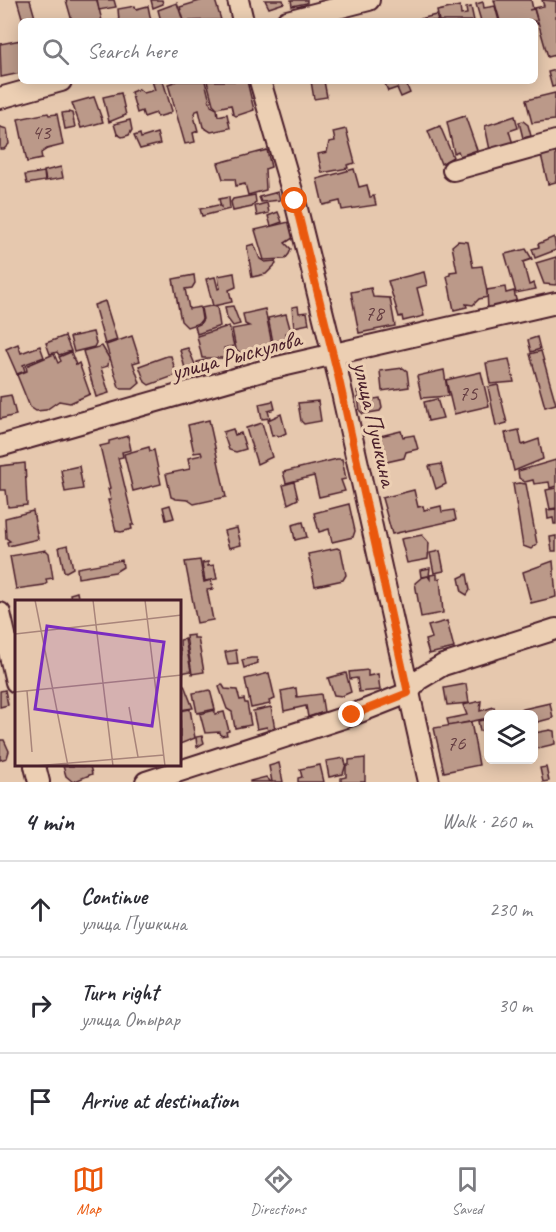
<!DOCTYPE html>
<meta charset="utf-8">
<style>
body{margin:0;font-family:Caveat,sans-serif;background:#f7f7f7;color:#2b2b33}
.controls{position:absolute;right:18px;bottom:18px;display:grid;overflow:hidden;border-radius:9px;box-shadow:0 3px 15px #0003}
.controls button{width:54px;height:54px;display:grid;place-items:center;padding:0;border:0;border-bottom:2px solid #e1e1e2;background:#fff;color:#2b2b33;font:30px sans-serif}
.stop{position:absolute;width:18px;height:18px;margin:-14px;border:4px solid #ea580c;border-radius:50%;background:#fff}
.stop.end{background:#ea580c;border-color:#fff;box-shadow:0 2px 6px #0008}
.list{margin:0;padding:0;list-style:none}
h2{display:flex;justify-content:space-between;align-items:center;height:78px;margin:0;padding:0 24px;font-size:26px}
h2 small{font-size:20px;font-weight:400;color:#7c7c81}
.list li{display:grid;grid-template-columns:39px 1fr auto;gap:18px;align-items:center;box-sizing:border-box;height:96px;padding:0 24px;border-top:2px solid #e1e1e2}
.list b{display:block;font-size:22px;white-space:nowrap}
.list p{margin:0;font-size:20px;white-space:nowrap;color:#7c7c81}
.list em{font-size:20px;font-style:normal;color:#7c7c81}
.icon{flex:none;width:33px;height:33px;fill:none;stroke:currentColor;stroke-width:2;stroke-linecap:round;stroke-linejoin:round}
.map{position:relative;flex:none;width:556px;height:782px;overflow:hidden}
.search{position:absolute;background:#fff;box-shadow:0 3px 15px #0003;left:18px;right:18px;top:18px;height:66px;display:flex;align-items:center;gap:15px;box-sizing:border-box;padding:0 21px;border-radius:9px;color:#7c7c81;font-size:22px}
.sheet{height:366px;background:#fff}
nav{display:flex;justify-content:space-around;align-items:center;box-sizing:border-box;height:84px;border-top:2px solid #e1e1e2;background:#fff;font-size:16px;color:#7c7c81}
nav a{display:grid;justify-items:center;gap:3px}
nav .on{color:#ea580c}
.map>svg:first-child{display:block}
.building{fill:#bb9989;stroke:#4a1f2b;stroke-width:1.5}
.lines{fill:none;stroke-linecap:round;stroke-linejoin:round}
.minor-casing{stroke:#4a1f2b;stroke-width:24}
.minor{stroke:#eccfb3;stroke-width:20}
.route{stroke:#ea580c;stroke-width:8}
.labels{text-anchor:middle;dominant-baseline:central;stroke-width:6;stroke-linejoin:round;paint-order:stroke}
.number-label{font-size:21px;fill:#663e42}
.street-label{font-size:24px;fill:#4a1f2b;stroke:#eccfb3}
.inset-road{fill:none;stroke:#a8847a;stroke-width:1.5}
.view{fill:#7b2cbf;fill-opacity:0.15;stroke:#7b2cbf;stroke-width:3}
.inset-edge{fill:none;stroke:#4a1f2b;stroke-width:3}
</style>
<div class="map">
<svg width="556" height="782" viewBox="0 0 556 782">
<rect width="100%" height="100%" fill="#e6c8ae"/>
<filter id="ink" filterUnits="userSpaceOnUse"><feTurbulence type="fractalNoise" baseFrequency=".0167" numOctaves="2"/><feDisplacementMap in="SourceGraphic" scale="12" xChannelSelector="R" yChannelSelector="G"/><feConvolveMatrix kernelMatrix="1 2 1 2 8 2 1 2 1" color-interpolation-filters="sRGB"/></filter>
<g filter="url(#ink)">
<g class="building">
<path d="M17,0h13l6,21h-13z"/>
<path d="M66,0h31l5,21h-30z"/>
<path d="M97,0h17l2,7 -17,3z"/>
<path d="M151,0h11l1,4 -10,4z"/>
<path d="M203,0h12l6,20 -37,1 -4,-14z"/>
<path d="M265,0h18l1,3 -15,5z"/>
<path d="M291,0h16v3l-15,3z"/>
<path d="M494,0h37l2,9 -4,1 5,-1 4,14 -3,1v-3h-35z"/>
<path d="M542,0l14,1v54l-8,2 -14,-49 10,-2z"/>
<path d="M483,2l1,6 11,-2 4,15h-18l-5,-17z"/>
<path d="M177,3l6,18h-22l-3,-11z"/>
<path d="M135,6l1,3 12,-3 3,15h-32l-1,-12z"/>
<path d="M460,6l1,9 6,-1 -1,-6 5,-1 3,14h-35l-2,-10z"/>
<path d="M436,15l2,6h-17l-1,-2z"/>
<path d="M21,40v33l-20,4 -1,-33z"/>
<path d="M556,70v16l-4,1 -4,-15z"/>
<path d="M152,81h11l9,30 -4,3 -11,3 -1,-4 -12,4 -2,-6 -5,2 -6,-21 8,-3 5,4 11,-3z"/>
<path d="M177,81h28l6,25 6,3 1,7 9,-2 3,14 -19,4 -8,-5 -4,-17 -3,1 -2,5 4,15 -5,2 2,9 -10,2 -17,-60z"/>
<path d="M207,81h40l7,29 -18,6 -3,-2 -2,-9 -14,3 -4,-4z"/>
<path d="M311,81h13l3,16 -13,2z"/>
<path d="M384,81h21l5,12 -9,4 -4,-9 -9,3z"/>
<path d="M121,93l5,22 -17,7 -6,-25z"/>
<path d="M555,93l-1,27 -22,3 -6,-23z"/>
<path d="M94,97l9,25 -22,6 -9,-25z"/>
<path d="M68,112l4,1 3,14 -10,2 -3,-16z"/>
<path d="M48,113l1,2 8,-1 6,31 -16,4 -6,4 1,6 -15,3 -9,-43z"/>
<path d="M465,116l12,34 -17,6 -2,-5 -4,2 -7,-31z"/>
<path d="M515,116l3,12 -9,3 4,13 -23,6 -5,-24z"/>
<path d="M130,120l2,10 -3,5 -7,2 -5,-3 -3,-10z"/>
<path d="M523,121l5,4 3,11 -8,2 -4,-16z"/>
<path d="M440,126l13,31 -12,7 -13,-33z"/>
<path d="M0,127l7,2 1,6 1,9 -5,5h-4z"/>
<path d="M346,129l9,34 -8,2 1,3 -26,5 -4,-19 9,-2 2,-10 6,-1 -2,-9z"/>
<path d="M157,133l3,11 -20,5 -6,-13 6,-2 1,4z"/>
<path d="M267,150l4,17 -6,2 1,21 -18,5 -3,-11 -9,2 -1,-7h-12l-5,-16z"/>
<path d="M556,151v31l-8,2 -7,-29z"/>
<path d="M61,167l2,11 -17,3 -2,-10z"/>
<path d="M354,169l5,18 8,-2 3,12 4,-1 2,9 -34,5 -2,-9 -17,4 -6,-26z"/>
<path d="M44,172l1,9 -18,3 -2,-9z"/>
<path d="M278,192l2,8 -19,2 -2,-5z"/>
<path d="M255,195l1,7 -4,5 -19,4 -2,-9 2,-3z"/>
<path d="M229,197l1,12 -28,7 -2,-7 18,-4 3,2 -2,-8z"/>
<path d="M267,203l2,10 -12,3 -2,-10z"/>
<path d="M278,212l4,10 -11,4 -3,-10z"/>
<path d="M289,222l4,2 2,9 -2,5 -8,5 6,6 -2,5 -4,5 -21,1 -9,-30z"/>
<path d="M554,237l2,13 -21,8 -3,-9 7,-2 -1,-3z"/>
<path d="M458,241l10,1 5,25 9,-1 6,31 -9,2 -6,6 -7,-1 1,3 -13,3 -7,-34 3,-1v-3l7,-1 -5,-25z"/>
<path d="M254,244l6,15 5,3 10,-1 1,3 -10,10 -14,3 -5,-31z"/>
<path d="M526,249l6,10 -9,3 6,23 5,-2 2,6 -20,4 -11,-39z"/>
<path d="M556,257v28l-12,-1 -8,-21z"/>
<path d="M424,272l3,13 -10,3 7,28 -21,5 -1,-5 -3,1 -11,-36z"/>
<path d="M234,273l2,14 -7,3 3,12 -19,4 -7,-27 9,-2 3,12 2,-1 -2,-12z"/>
<path d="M194,275l1,8 -3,5 -7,1 4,20 11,-2 2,12 -3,4 -12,4 -6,-6 -8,-42z"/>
<path d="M505,287l1,6 8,-2 3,13 -29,6 -1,-20z"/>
<path d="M371,288l2,9 17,1 5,28 -36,7 -8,-41z"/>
<path d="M105,301l12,39 -12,4 -11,-39z"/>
<path d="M211,306l6,1 3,19 -23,8 -2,-8 5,-2 3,-5 -2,-11z"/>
<path d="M233,306l7,18 -7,2 -6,-8 -2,-11z"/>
<path d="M298,306l1,7 8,-1 2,12 -15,3 -2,-20z"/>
<path d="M265,309l7,35 -3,5 -27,5 -6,-5 -4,-20 17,-3 -4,-2 -2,-10z"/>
<path d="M286,314l5,18 -5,1 1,7 -14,2 -5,-24z"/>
<path d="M229,326l5,20 -10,2v10h-22l-5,-22z"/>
<path d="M93,332l3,11 -2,4 -20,5 -4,-15z"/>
<path d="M65,336l6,15 -12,4 -2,-3 -7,2 -4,-11z"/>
<path d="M132,336l8,25 -7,2 7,20 -7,6h-11l-3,-2 -13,-42z"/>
<path d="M537,337l3,12 -9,3 -3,-12z"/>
<path d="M18,344l3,9 19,-7 4,11 -21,8 2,6 -8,3 -11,-25z"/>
<path d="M102,346l7,12 -1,8 -7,2 8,25 -13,4 -13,-46z"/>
<path d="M188,348l9,21 -11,3 -6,-22z"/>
<path d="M541,351l15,53 -11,3 -15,-53z"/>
<path d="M71,352l5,13 3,-2 11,31 -20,9 -11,-2 -13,9 -10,1 -6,-4 -13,-32 10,-4 -1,-5 28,-12 4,9 3,-2 -2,-4z"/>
<path d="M167,356h4l5,17 -2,3 -25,9 -4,-3 -6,-16z"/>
<path d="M509,359l5,23 -24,2 -4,-21z"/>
<path d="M206,360l3,13 -9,2 -3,-13z"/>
<path d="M403,368l4,3 2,16 -27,4 -2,-20z"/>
<path d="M444,370l4,26 -26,2 -5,-22z"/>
<path d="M481,372l8,34 -35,8 -8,-34z"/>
<path d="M498,385l9,38 -11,3 -8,-39z"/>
<path d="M366,390l2,10 12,-2 2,10 -2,3 -17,3 -3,-3 -3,-20z"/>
<path d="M11,395l5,20 -16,4v-22z"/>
<path d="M437,399l6,19 -15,3 -4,-19z"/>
<path d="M273,401l2,8 -7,2 2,7 -8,1 -3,-15z"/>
<path d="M318,401l3,20 -17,3 -3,-3 -3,-18z"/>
<path d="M281,414l5,19 -8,4 -1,-2 -5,1 -4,-16z"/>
<path d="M209,420l17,77 -32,7 -6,-4 -12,-1 -5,-2 -5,-23 24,-5 -2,-11 14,-3 -1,-3 -7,1 -6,-28z"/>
<path d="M262,423l10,34 -15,7 -11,-36z"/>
<path d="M233,429l2,6 6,-2 5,16 -10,3 -7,-2 -6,-18z"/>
<path d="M519,430l3,15 17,-6 4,20 -29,12 -9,-38z"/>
<path d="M401,431l2,6 11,-2 4,14 -12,3 -2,6 -22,5 -1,-6 -4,1 -3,-14 3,-1 -1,-6z"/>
<path d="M128,436l3,14 -9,2 1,5 -5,1 16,67h-3l1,4 -11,3 -5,-1 -8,-31h3l-3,-11 2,-1 -10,-42 9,-2v-3z"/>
<path d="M149,447l1,4 4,-1 7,34 -28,7 -9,-37z"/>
<path d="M337,459h5l4,20 -5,1 4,11 -26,6 -5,-21 -28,7 -3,-11z"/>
<path d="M556,460v26l-6,2 -1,-6 -15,2 -1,-4 -8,2 -6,-4 -1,-7z"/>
<path d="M25,463l2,42 -19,2 -2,-17h-6v-24z"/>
<path d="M441,464l5,20 -10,5 -7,-23z"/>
<path d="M79,466l4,23 -18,3 -4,-22z"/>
<path d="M294,482l4,17 -10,5 -5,-19z"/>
<path d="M519,483l7,1 11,60 -6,5 -8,-3 -10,-62z"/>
<path d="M556,488v20l-6,1 -4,-19z"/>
<path d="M414,490l4,17 5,-1 1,4 17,-4 1,6 12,-2 2,10 -64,14 -10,-36z"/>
<path d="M349,504l6,27 -2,6 -21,5 -3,-13 -10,3 -5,-19z"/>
<path d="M170,505l4,13 -8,2 -3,-13z"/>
<path d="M556,509v15h-2l-1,-6 -5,1 -1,-9z"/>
<path d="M33,511l5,28 -30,7 -1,-4 3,-1 -4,-3 -1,-20z"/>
<path d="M303,522l4,15 -12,3 -3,-15z"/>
<path d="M237,528l4,17 -12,3 -5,-17z"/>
<path d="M422,535l7,8 -1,16 -21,4 -6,-24z"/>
<path d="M556,536v15h-4l-2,-14z"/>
<path d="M68,545l5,23 -7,4 -2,-1 -5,-24z"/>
<path d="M337,548l4,2 5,25 -3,5 -28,6 -7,-32z"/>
<path d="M46,550l3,3 4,25 -7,1 1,4 -3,2 -28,4 -6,-33z"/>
<path d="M440,551l4,20 -10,2 -4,-20z"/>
<path d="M122,560l1,7 -8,5 -37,6 -1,-10z"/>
<path d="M200,560l4,22 7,-2 2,9 -6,1 6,30 -16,3 -12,-61z"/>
<path d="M553,561l3,36 -25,6 -8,-31z"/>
<path d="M208,562v4l6,-1 3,14 -12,2 -3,-18z"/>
<path d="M430,568l-1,8 -8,1 -1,-7z"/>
<path d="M437,574v5l3,-1 3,35 -22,4 -6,-34 6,-5 7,-2 2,3v-4z"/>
<path d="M467,574l3,16 -3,5 -5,-3 -3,-14z"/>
<path d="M77,592l2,10h-12l4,-1 -1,-7z"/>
<path d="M447,621l7,27 -25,6 -4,-14 7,-2 -4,-12z"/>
<path d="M194,635v3h4l6,34 -12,2 -6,-38z"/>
<path d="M185,639l6,32 -10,2 -1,-33z"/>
<path d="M236,650l2,14 -10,1 -3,-13z"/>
<path d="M251,658h6l1,5 -14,5 -2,-8z"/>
<path d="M368,670v6l10,-2 2,16 -21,2 -2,-14 -7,1 -1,-7z"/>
<path d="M269,673l6,26 -6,2 1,3 -19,4 -6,-29z"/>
<path d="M346,673l5,19 -9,4 -8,-1 -6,-17z"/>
<path d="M222,684l3,5 12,1 3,10 4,-1 1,4h2l4,22 -16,3 -3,-16 -5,-3 -8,-22z"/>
<path d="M466,684l3,19 -22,2 -3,-17z"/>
<path d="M184,685l9,23 -13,2v-24z"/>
<path d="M296,688l1,9 24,-3 3,18 -16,5 -2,-11 -22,5 -3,-20z"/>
<path d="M5,690l3,15 -8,2v-16z"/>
<path d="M210,690l5,19 -18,4 -4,-20z"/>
<path d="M481,701l-1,10 14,-4 1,6 -7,1v4l-39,8 -2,-7 20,-4 -4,-10z"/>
<path d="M550,703l3,15 -19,5v-9h-33z"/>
<path d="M271,707l5,28 -7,1 -2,-9 -10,2 -4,-18z"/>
<path d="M190,709l5,29 -15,6v-33z"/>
<path d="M215,710v4l9,-2 5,19 -3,1 1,3 -6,1 -1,-4 -15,1 -5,-19z"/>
<path d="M488,719v10l-8,2 -2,-10z"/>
<path d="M471,722l8,43 -35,7 -10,-44z"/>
<path d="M550,730l4,1 1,13 -21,5v-16z"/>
<path d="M202,736l2,7 -7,4 -1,-10z"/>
<path d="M0,740h4l5,11 -2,7 -7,2z"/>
<path d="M344,758l2,6 -3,10 -14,3 -3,-16z"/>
<path d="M365,758v24h-24v-4l5,-1v-12h3v-5z"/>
<path d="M279,763l4,19h-11l-3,-16z"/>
<path d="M320,765l4,17h-26v-4l4,-1 -2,-8z"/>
<path d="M63,766h27l2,8 -19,8 -7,-6z"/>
<path d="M546,767l3,14 -6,1 -3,-14z"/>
<path d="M266,777l5,5h-21v-1z"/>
</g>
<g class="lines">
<g class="minor-casing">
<g id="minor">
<path d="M238,0l5,21"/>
<path d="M287,21l82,-21"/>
<path d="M260,81l35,120 43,174 91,407"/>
<path d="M0,98l61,-17"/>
<path d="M453,170l103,-29"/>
<path d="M0,446l269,-77 287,-66"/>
<path d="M0,613l16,69"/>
<path d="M35,766l4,16"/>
<path d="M146,782l206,-67 56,-22 10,-13 25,-15 113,-36"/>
</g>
</g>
<use href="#minor" class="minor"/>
</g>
</g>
<g class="lines" filter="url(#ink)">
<path class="route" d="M295,201l43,174 70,318 -56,22"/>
</g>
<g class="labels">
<g class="number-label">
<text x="41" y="132">43</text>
<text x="374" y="313">78</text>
<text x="468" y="393">75</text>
<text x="456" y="743">76</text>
</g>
<g class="street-label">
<text transform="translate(236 355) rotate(-15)">улица Рыскулова</text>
<text transform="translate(375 424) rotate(77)">улица Пушкина</text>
</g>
</g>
<g transform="translate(15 600)">
<rect width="166" height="166" fill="#e6c8ae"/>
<path class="inset-road" d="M20,0l33,166M78,0l20,166M130,0l20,166M0,34l167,-19M12,91l5,61M0,92l167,-17M114,107l9,50M20,166l129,-11"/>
<path class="view" d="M32,26l117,16 -12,84 -117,-17z"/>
<rect width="166" height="166" class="inset-edge"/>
</g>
</svg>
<div class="controls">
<button><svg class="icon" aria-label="layers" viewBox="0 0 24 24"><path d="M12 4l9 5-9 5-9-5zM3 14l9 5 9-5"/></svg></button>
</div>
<div class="stop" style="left:295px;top:201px"></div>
<div class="stop end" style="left:352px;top:715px"></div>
<div class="search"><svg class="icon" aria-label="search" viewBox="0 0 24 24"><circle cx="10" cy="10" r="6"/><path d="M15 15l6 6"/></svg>Search here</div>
</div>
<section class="sheet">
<h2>4 min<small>Walk · 260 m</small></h2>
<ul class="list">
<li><svg class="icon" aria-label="ahead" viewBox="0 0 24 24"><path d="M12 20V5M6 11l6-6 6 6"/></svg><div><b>Continue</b><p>улица Пушкина</p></div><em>230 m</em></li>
<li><svg class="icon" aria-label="right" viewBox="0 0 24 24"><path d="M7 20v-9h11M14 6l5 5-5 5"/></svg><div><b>Turn right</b><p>улица Отырар</p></div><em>30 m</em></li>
<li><svg class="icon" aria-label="arrive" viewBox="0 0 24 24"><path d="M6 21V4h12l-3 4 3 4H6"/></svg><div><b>Arrive at destination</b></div></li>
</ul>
</section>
<nav>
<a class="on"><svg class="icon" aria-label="map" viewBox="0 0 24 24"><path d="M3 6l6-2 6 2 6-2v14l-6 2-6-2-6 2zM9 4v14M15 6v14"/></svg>Map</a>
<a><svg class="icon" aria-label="directions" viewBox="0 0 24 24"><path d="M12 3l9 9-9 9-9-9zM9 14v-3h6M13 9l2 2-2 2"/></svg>Directions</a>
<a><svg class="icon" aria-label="saved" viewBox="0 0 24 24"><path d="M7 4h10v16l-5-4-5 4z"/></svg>Saved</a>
</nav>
